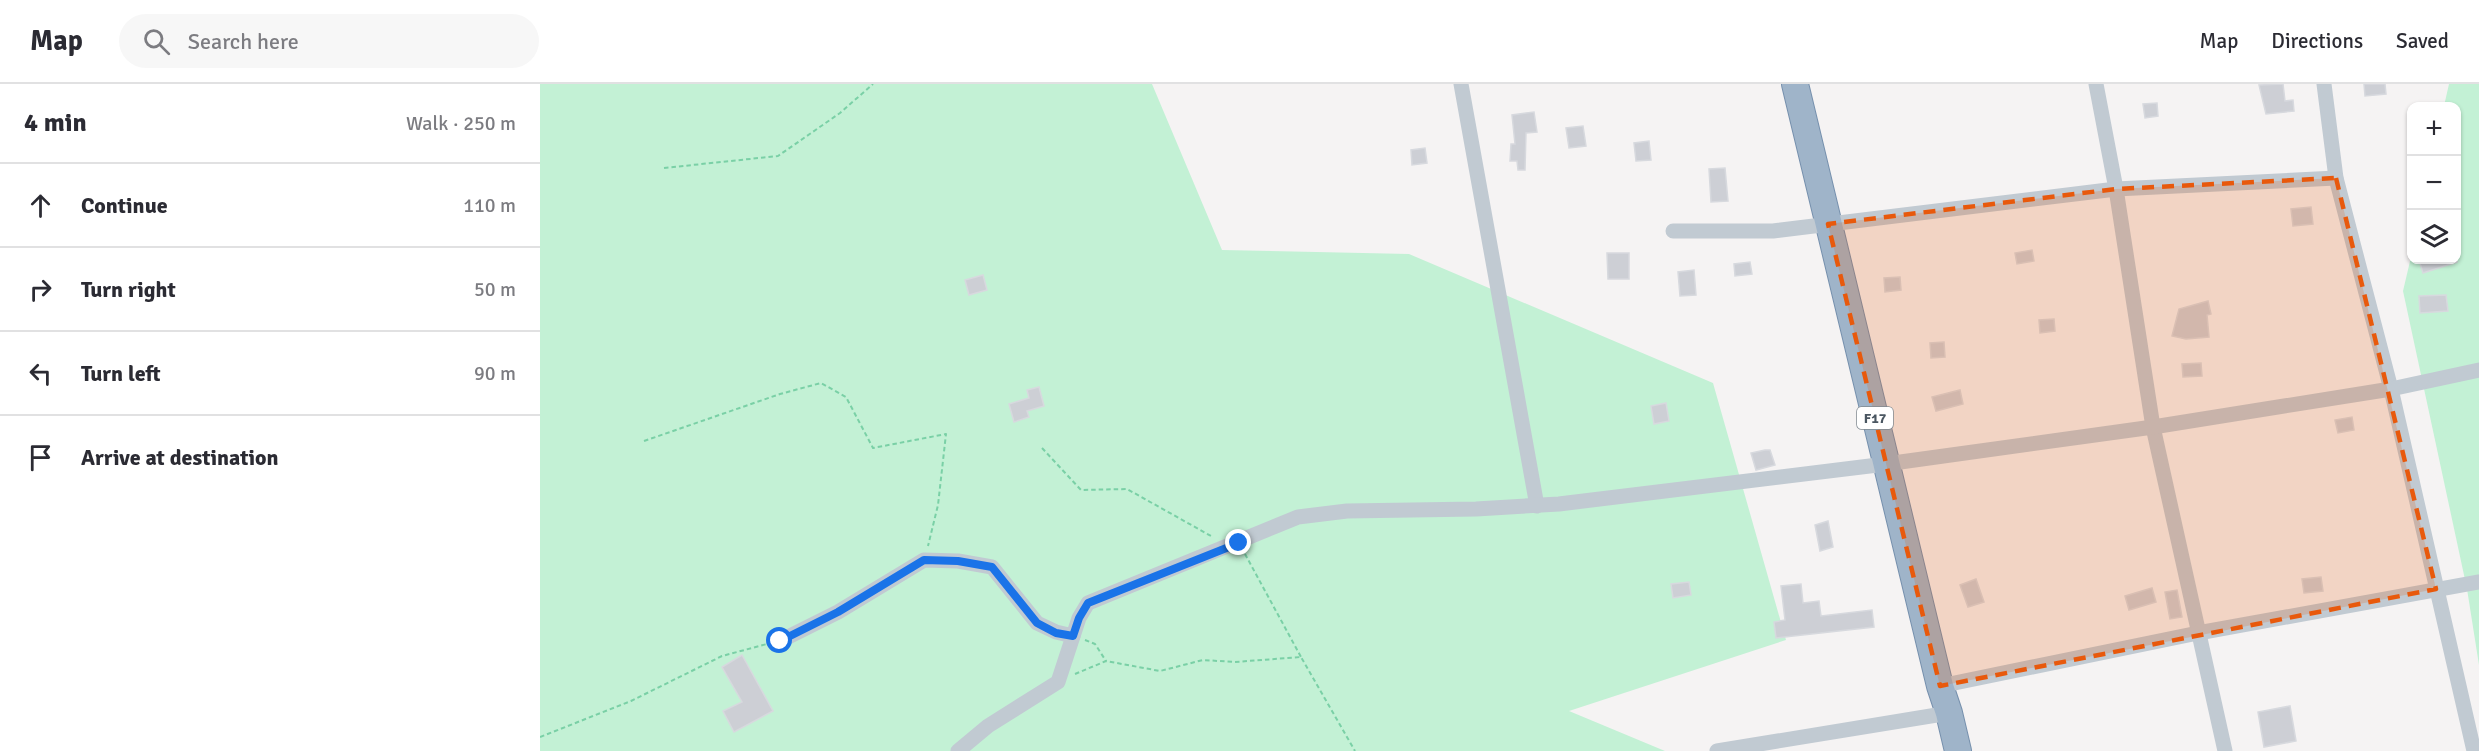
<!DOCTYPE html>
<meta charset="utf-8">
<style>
body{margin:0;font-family:Signika,sans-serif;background:#f7f7f7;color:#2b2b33}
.controls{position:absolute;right:18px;top:18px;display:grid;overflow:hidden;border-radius:12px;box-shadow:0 2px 4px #0004}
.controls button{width:54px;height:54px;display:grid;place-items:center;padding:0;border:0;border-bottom:2px solid #e1e1e2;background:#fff;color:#2b2b33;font:30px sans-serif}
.stop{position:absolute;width:18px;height:18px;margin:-14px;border:4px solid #1a73e8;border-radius:50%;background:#fff}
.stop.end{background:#1a73e8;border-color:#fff;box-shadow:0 2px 6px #0008}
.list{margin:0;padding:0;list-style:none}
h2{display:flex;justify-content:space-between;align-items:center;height:78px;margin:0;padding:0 24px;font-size:26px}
h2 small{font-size:20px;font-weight:400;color:#7c7c81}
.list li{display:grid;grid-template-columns:39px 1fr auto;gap:18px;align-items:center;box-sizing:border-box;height:84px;padding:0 24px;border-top:2px solid #e1e1e2}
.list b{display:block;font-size:22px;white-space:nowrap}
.list em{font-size:20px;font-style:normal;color:#7c7c81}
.icon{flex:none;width:33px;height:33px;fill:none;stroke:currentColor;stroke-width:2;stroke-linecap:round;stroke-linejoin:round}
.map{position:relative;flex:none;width:1939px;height:667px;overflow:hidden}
header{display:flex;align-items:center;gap:36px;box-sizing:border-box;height:84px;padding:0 30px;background:#fff;border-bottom:2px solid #e1e1e2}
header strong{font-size:28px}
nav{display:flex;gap:33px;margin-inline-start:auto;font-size:21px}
.search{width:420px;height:54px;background:#f7f7f7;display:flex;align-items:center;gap:15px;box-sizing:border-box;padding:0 21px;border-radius:33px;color:#7c7c81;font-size:22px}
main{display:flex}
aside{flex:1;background:#fff}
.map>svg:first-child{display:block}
.green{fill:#c3f1d5}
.building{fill:#cdcfd5;stroke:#d7d9de;stroke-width:1.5}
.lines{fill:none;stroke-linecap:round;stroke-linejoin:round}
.trunk-casing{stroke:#7690ad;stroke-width:28}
.path{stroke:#7ad0a6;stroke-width:2;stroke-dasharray:4.5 3;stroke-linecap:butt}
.minor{stroke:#c1cad2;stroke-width:15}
.trunk{stroke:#9fb4c9;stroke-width:26}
.route{stroke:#1a73e8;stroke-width:8}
.marked{fill:#e8590c;fill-opacity:0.2;stroke:#e8590c;stroke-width:4.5;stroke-dasharray:12 8;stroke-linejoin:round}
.labels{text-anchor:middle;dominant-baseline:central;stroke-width:6;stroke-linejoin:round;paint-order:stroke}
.shield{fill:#fff;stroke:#808990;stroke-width:1.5}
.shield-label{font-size:14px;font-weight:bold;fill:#4a5661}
</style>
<header>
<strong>Map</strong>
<div class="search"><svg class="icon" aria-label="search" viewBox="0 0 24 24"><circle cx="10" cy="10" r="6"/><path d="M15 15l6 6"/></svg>Search here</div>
<nav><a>Map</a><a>Directions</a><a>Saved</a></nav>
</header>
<main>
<aside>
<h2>4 min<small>Walk · 250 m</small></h2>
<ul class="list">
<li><svg class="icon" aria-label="ahead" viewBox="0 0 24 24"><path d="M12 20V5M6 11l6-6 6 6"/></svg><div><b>Continue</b></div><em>110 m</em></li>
<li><svg class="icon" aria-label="right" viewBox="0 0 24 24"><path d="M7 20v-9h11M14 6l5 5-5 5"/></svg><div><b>Turn right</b></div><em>50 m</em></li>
<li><svg class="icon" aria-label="left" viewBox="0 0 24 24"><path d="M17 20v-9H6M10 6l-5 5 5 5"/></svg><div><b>Turn left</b></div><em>90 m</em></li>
<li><svg class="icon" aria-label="arrive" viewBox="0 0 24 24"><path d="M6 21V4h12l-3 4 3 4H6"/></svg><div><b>Arrive at destination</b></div></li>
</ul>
</aside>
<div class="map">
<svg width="1939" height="667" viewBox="0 0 1939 667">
<rect width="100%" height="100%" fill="#f5f3f3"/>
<g class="green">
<path d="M0,0h612l70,166 187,4 304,129 73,257 -217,71 96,40h-1125z"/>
<path d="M1909,0h30v581l-12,-76 -64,-298 8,-34 1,3h44v-154h-12z"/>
</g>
<g class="building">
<path d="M1743,0l2,17 8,-1 1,11 -28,3 -7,-29z"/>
<path d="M1824,0h21l1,10 -21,2z"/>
<path d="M1617,19l1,13 -13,2 -2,-14z"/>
<path d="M994,28l3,20 -11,1 -1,37h-7l-1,-9h-7l1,-17h4l-3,-29z"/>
<path d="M1043,42l3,20 -17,2 -3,-20z"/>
<path d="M1109,57l2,19 -15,1 -2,-18z"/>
<path d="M885,64l2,15 -15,2 -1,-15z"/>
<path d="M1185,84l3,33 -17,1 -2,-33z"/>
<path d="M1771,123l2,17 -20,2 -2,-17z"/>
<path d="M1492,166l2,11 -17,3 -2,-11z"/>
<path d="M1067,169h22v26h-21z"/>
<path d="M1879,176h37l1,2 -34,11z"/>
<path d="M1210,178l2,12 -17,2 -1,-12z"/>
<path d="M1154,186l2,25 -16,1 -2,-24z"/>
<path d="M443,191l4,15 -18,5 -4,-15z"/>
<path d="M1360,193l1,13 -16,2 -1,-14z"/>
<path d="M1906,211l2,16 -28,2 -1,-17z"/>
<path d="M1668,217l3,13 -4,1 2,22 -23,2 -14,-3 7,-27z"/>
<path d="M1514,235l1,12 -15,2 -1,-13z"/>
<path d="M1404,258l1,15 -14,1 -1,-15z"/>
<path d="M1661,279l1,13 -19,1 -1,-13z"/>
<path d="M499,303l5,19 -17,5 2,6 -15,5 -5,-18 20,-6 -2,-8z"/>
<path d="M1420,306l3,14 -27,7 -4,-14z"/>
<path d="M1126,319l3,18 -15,3 -3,-18z"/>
<path d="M1812,333l2,13 -16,3 -3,-13z"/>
<path d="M1225,366h5l5,15 -19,5 -5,-17z"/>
<path d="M1288,437l5,26 -13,4 -5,-26z"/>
<path d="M1781,493l2,14 -19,2 -2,-14z"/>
<path d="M1436,495l8,23 -16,5 -8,-22z"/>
<path d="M1149,498l2,13 -18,3 -2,-14z"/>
<path d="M1261,500l2,19 16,-2 2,15 51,-6 2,17 -98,11 -2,-16 11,-2 -4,-34z"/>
<path d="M1612,504l4,14 -27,8 -4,-14z"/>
<path d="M1637,506l5,27 -12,2 -5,-27z"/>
<path d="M202,571l31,56 -39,21 -11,-21 19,-9 -20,-35z"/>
<path d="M1750,622l6,35 -32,6 -6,-35z"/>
</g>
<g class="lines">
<g class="trunk-casing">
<path id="trunk" d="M1255,0l145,602 9,27 9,38"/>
</g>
<g class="path">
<path d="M124,84l114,-12 62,-43 33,-29"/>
<path d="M104,357l136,-47 41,-11 25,14 27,51 73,-14 -8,71 -10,41"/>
<path d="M502,364l39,42 46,-1 84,47"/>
<path d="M705,470l56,103"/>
<path d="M545,556l10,4 11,17"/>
<path d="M535,590l31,-13 54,10 43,-11 32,2 66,-5 54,94"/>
<path d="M0,653l91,-36 91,-45 45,-12"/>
</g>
<g class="minor">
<path d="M921,0l76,422"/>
<path d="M1556,0l20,105 37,238 72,324"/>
<path d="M1784,0l12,94 55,211 83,362"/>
<path d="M1133,147h100l343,-42 220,-11"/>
<path d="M240,557l58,-29 86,-52 34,1 34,6 45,56 19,9 17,4"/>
<path d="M1400,602l258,-53 281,-51"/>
<path d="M418,667l30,-25 70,-44 21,-64 9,-15 210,-86 49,-6 129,-2 83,-5 327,-40 267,-37 238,-38 88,-19"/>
<path d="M1177,667l232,-38"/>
</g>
<use href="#trunk" class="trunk"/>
</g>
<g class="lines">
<path class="route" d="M240,557l58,-29 86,-52 34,1 34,6 45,56 19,10 17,3 6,-18 9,-15 151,-60"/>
</g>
<path class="marked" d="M1796,94l100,411 -496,97 -112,-462 288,-35z"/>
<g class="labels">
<rect class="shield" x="1317" y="323" width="36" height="22" rx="4.5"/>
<g class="shield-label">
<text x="1335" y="334">F17</text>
</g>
</g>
</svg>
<div class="controls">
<button>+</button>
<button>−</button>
<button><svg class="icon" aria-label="layers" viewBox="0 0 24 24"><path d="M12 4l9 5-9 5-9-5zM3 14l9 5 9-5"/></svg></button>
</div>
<div class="stop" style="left:240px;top:557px"></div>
<div class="stop end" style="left:699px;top:459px"></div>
</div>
</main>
